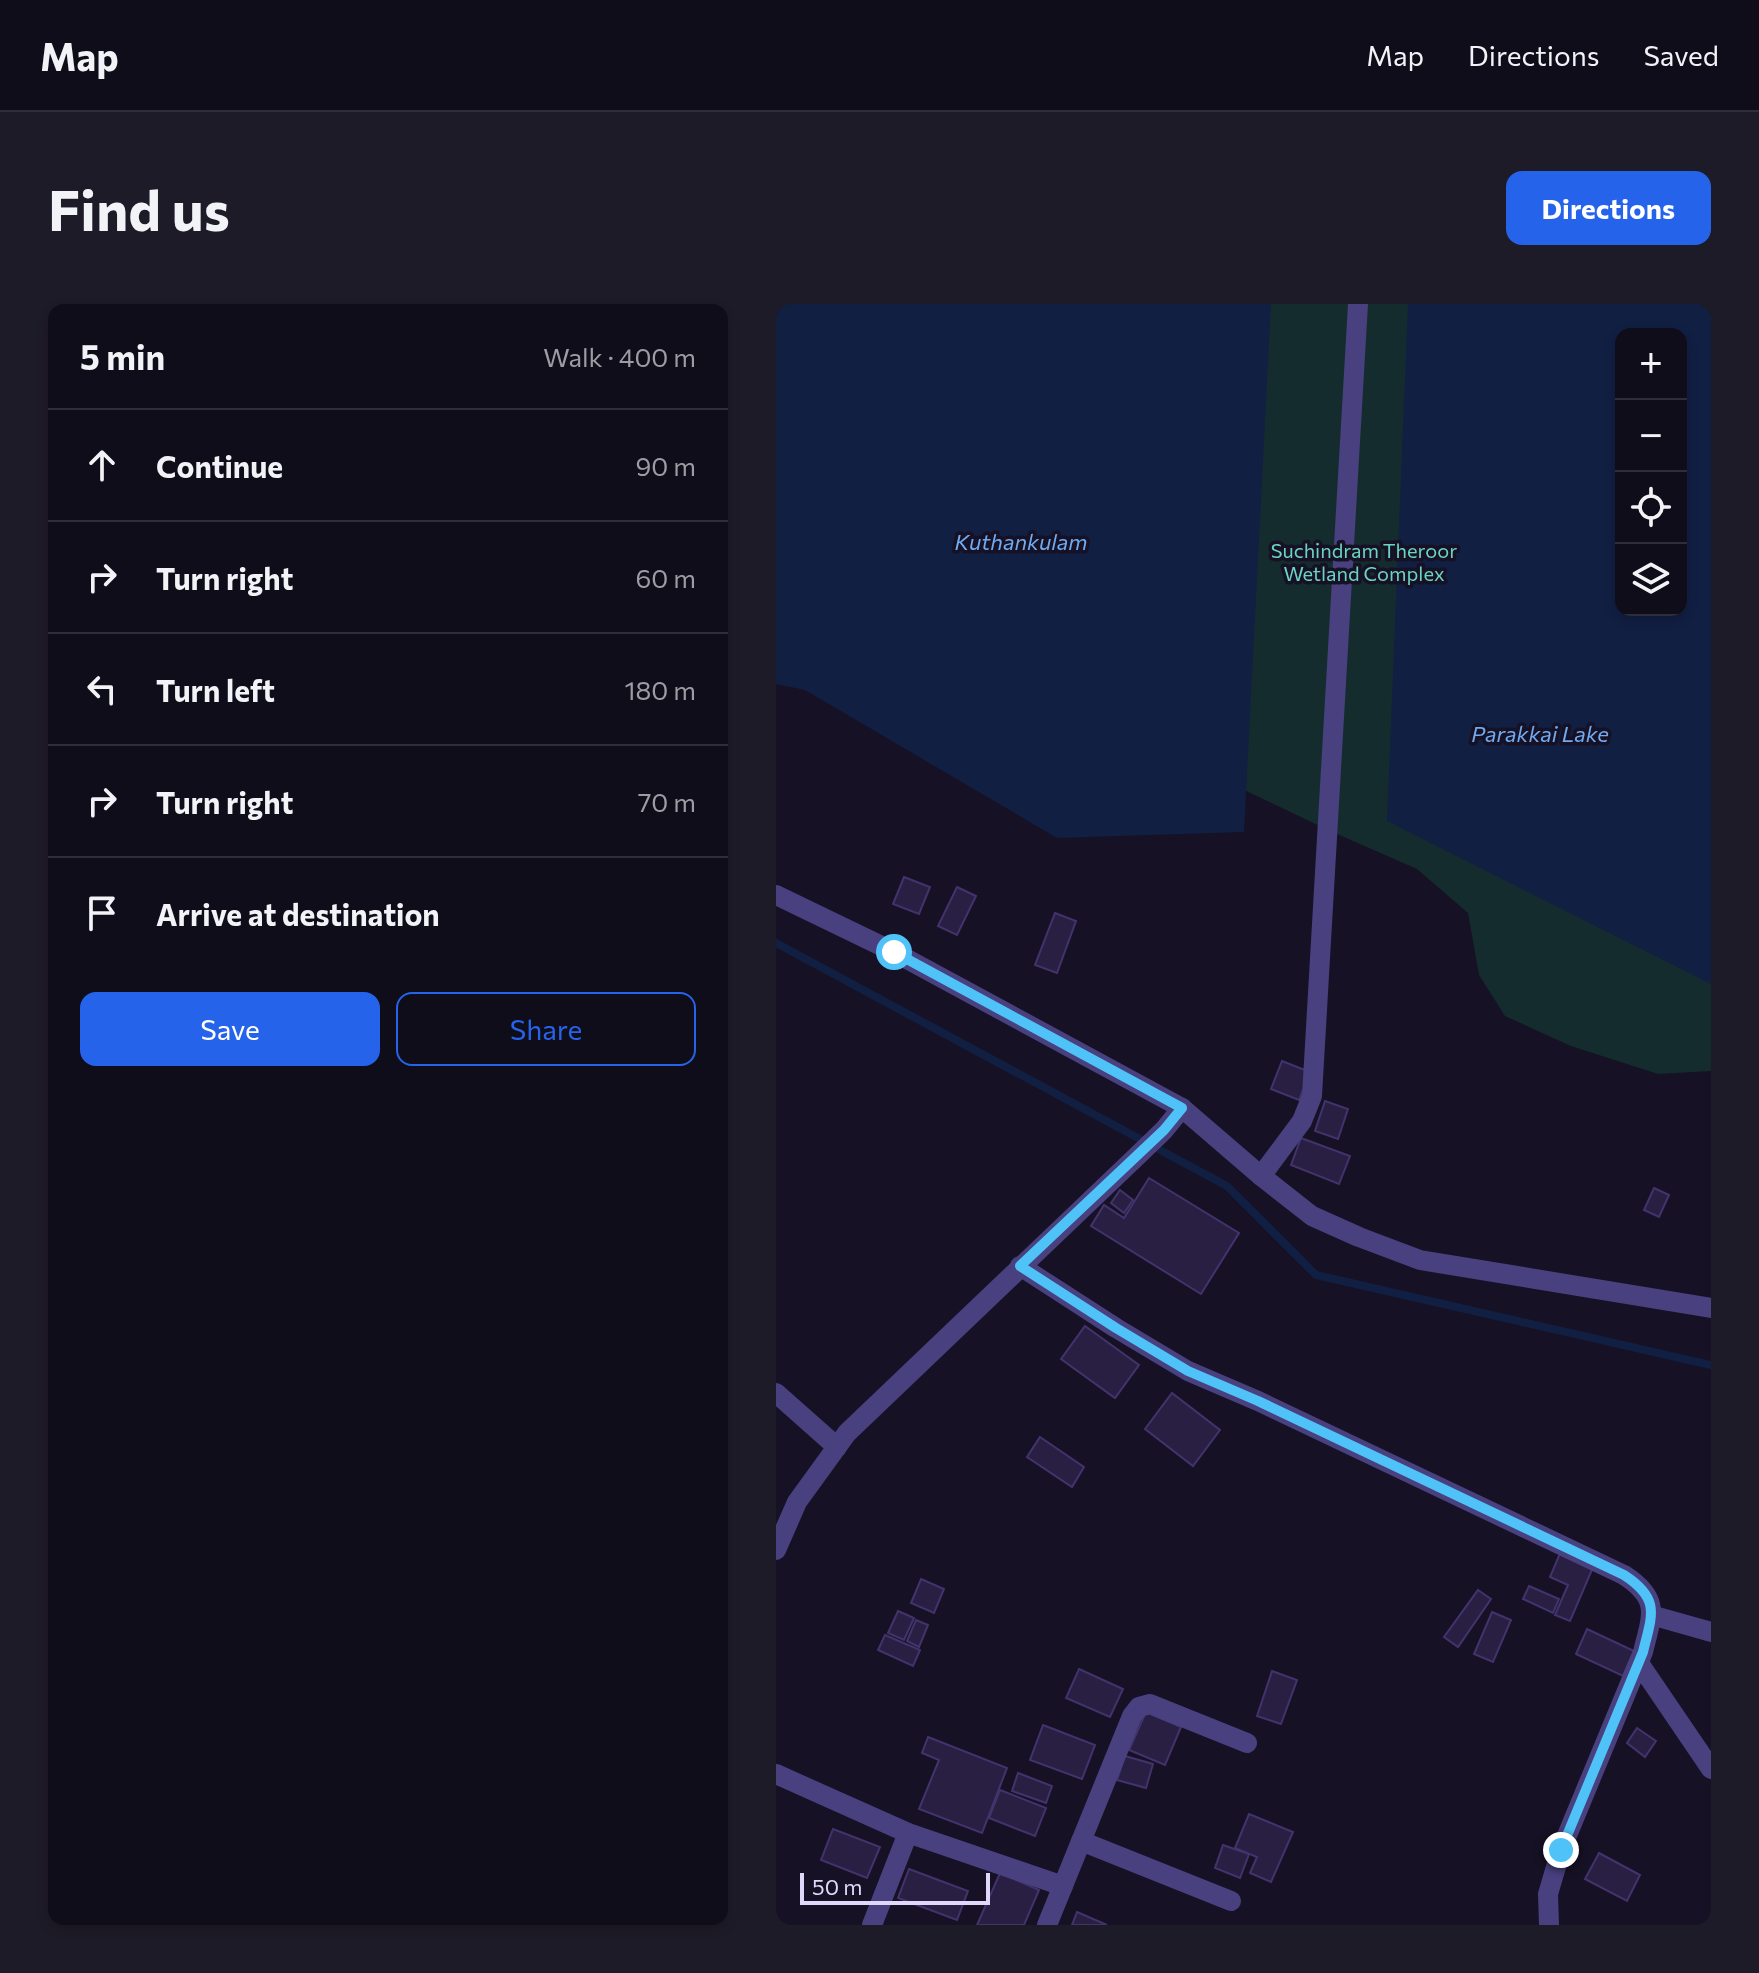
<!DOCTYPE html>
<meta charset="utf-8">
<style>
body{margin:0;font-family:Commissioner,sans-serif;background:#1e1b28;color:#f1f3f6}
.controls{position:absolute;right:24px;top:24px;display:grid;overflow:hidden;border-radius:16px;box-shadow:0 4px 12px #0003}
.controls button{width:72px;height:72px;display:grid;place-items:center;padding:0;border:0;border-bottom:2px solid #302d3a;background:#100d1b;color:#f1f3f6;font:40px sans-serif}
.scale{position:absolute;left:24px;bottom:20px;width:190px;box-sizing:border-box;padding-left:8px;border:4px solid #dfd8fb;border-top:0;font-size:22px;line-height:28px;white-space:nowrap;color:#dfd8fb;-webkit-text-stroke:6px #161124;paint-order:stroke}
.stop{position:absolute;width:24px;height:24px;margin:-18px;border:6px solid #4fc3f7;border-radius:50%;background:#fff}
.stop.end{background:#4fc3f7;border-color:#fff;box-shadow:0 2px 8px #0008}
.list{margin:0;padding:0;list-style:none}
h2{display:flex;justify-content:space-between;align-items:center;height:104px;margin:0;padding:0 32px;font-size:34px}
h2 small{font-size:26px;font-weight:400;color:#9c9ca3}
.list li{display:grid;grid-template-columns:52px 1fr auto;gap:24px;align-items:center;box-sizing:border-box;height:112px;padding:0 32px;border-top:2px solid #302d3a}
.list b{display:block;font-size:30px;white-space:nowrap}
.list em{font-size:26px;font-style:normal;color:#9c9ca3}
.actions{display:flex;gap:16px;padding:24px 32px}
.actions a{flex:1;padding:18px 0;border:2px solid #2563eb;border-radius:16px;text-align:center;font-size:28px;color:#2563eb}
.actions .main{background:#2563eb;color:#fff}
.icon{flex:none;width:44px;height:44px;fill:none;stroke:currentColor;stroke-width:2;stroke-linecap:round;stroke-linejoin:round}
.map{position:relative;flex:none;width:935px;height:1621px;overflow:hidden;border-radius:16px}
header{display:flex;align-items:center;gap:48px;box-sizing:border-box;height:112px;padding:0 40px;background:#100d1b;border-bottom:2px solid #302d3a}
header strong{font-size:38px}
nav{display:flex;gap:44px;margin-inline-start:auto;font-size:28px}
.intro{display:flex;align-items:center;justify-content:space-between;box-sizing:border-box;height:192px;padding:0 48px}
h1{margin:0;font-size:56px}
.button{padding:20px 36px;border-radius:16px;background:#2563eb;color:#fff;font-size:28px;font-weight:700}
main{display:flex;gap:48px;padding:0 48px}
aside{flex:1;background:#100d1b;border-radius:16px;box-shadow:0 4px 12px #0003}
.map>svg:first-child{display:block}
.green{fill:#142c2e;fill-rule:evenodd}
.water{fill:#111f43;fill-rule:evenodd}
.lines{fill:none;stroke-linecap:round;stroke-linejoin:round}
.stream{stroke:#111f43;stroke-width:8}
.building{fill:#291f43;stroke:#43336d;stroke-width:2}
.minor{stroke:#48407f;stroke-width:20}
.route{stroke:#4fc3f7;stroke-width:10}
.labels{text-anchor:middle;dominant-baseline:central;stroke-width:7;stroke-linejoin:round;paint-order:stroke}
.park-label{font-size:20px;fill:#6ad5c3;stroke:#161124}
.water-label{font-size:22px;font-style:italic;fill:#6fabf2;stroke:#161124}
</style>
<header>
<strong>Map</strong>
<nav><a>Map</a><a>Directions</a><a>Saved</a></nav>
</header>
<div class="intro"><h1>Find us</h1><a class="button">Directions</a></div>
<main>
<aside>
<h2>5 min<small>Walk · 400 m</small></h2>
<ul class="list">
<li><svg class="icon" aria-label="ahead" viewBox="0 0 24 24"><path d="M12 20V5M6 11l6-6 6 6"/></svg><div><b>Continue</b></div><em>90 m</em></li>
<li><svg class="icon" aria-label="right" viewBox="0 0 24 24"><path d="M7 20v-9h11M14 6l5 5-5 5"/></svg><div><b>Turn right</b></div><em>60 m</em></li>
<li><svg class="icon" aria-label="left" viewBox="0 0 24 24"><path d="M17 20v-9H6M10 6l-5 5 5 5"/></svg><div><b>Turn left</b></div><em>180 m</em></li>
<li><svg class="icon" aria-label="right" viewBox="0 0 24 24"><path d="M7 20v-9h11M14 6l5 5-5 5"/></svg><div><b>Turn right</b></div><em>70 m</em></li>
<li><svg class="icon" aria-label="arrive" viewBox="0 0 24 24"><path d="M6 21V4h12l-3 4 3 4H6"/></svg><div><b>Arrive at destination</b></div></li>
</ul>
<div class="actions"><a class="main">Save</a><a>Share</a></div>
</aside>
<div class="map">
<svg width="935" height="1621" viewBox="0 0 935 1621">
<rect width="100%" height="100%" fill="#161124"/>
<path class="green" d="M0,0h935v767l-53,3 -87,-28 -66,-30 -26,-41 -11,-62 -51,-44 -89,-39 -165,-79zM845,30h60v276h-60z"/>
<g class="water">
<path d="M0,0h495l-27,528 -187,6 -252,-148 -29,-6z"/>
<path d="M632,0h303v680l-324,-163zM905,30v276h-60v-276z"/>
</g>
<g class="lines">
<path class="stream" d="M0,639l451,243 89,89 395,90"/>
</g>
<g class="building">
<path d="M128,573l26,10 -11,27 -26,-10z"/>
<path d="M181,583l19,9 -19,39 -19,-9z"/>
<path d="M279,609l21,8 -19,52 -22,-8z"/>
<path d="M506,757l28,11 -11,28 -28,-11z"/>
<path d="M549,797l23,8 -10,30 -23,-8z"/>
<path d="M525,834l49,18 -11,28 -48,-19z"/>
<path d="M373,874l90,55 -38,61 -110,-68 13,-21 20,13z"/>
<path d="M878,884l15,7 -10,22 -15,-7z"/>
<path d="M344,886l13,10 -9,13 -13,-10z"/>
<path d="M309,1022l54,39 -24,33 -54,-39z"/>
<path d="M396,1089l48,37 -27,36 -48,-37z"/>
<path d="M264,1133l44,30 -12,20 -45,-30z"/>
<path d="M785,1247l33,14 -24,56 -15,-6 13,-30 -18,-8z"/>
<path d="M145,1275l23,10 -10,24 -23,-10z"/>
<path d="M753,1282l30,13 -6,14 -30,-14z"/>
<path d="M702,1286l13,9 -33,48 -14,-10z"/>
<path d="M122,1307l16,7 -10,22 -16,-7z"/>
<path d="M716,1308l19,8 -18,42 -19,-8z"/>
<path d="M140,1316l12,5 -9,22 -12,-6z"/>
<path d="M811,1325l47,22 -11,25 -47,-22z"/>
<path d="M109,1331l35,15 -7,16 -35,-16z"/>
<path d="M303,1365l44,20 -13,28 -44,-19z"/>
<path d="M496,1367l25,9 -16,44 -24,-8z"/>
<path d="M370,1408l35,15 -16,38 -36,-15z"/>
<path d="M267,1421l52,20 -13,34 -52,-19z"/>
<path d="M861,1424l19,13 -11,16 -18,-14z"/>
<path d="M152,1433l79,31 -25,65 -63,-24 20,-49 -17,-7z"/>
<path d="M349,1452l28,8 -7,24 -29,-8z"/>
<path d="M242,1469l34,13 -6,17 -34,-12z"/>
<path d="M224,1486l46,18 -11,28 -46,-18z"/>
<path d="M473,1510l44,18 -22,50 -21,-9 7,-16 -22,-9z"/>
<path d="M57,1525l47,18 -13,31 -46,-18z"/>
<path d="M447,1541l26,9 -9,24 -25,-10z"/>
<path d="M823,1549l41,22 -13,26 -42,-22z"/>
<path d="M133,1565l59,22 -11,29 -59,-22z"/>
<path d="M224,1569l39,17 -15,35h-47z"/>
<path d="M301,1608l30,13h-35z"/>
</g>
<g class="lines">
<g class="minor">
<path d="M0,591l118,57 288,156 79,68 51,40 47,21 61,23 291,48"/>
<path d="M485,872l41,-55 10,-25 46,-792"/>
<path d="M244,962l96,62 72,43 70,30 366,174c37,24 28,40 19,77l-82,198 -13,44 1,31"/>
<path d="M0,1089l61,54"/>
<path d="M0,1246l21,-48 50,-69 288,-275 29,-28 18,-22"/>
<path d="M875,1311l60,17"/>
<path d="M863,1359l72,106"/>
<path d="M0,1470l132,59 155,53"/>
<path d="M305,1537l150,60"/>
<path d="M96,1621l36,-92"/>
<path d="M271,1621l85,-209 7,-9 11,-3 97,39"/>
</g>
</g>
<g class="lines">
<path class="route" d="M118,648l288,156 -18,22 -144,136 96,62 72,43 70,30 366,174c37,24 28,40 19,77l-82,198"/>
</g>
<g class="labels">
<g class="park-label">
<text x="588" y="246">Suchindram Theroor<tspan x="588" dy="23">Wetland Complex</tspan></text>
</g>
<g class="water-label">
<text x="245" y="237">Kuthankulam</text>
<text x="764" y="429">Parakkai Lake</text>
</g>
</g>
</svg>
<div class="controls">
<button>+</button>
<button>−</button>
<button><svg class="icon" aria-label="locate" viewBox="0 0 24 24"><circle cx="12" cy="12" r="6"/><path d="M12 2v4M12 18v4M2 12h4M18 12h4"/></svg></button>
<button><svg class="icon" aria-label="layers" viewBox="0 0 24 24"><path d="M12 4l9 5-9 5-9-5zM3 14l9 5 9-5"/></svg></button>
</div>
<div class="scale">50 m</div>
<div class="stop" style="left:118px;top:648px"></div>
<div class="stop end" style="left:785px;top:1546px"></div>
</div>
</main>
